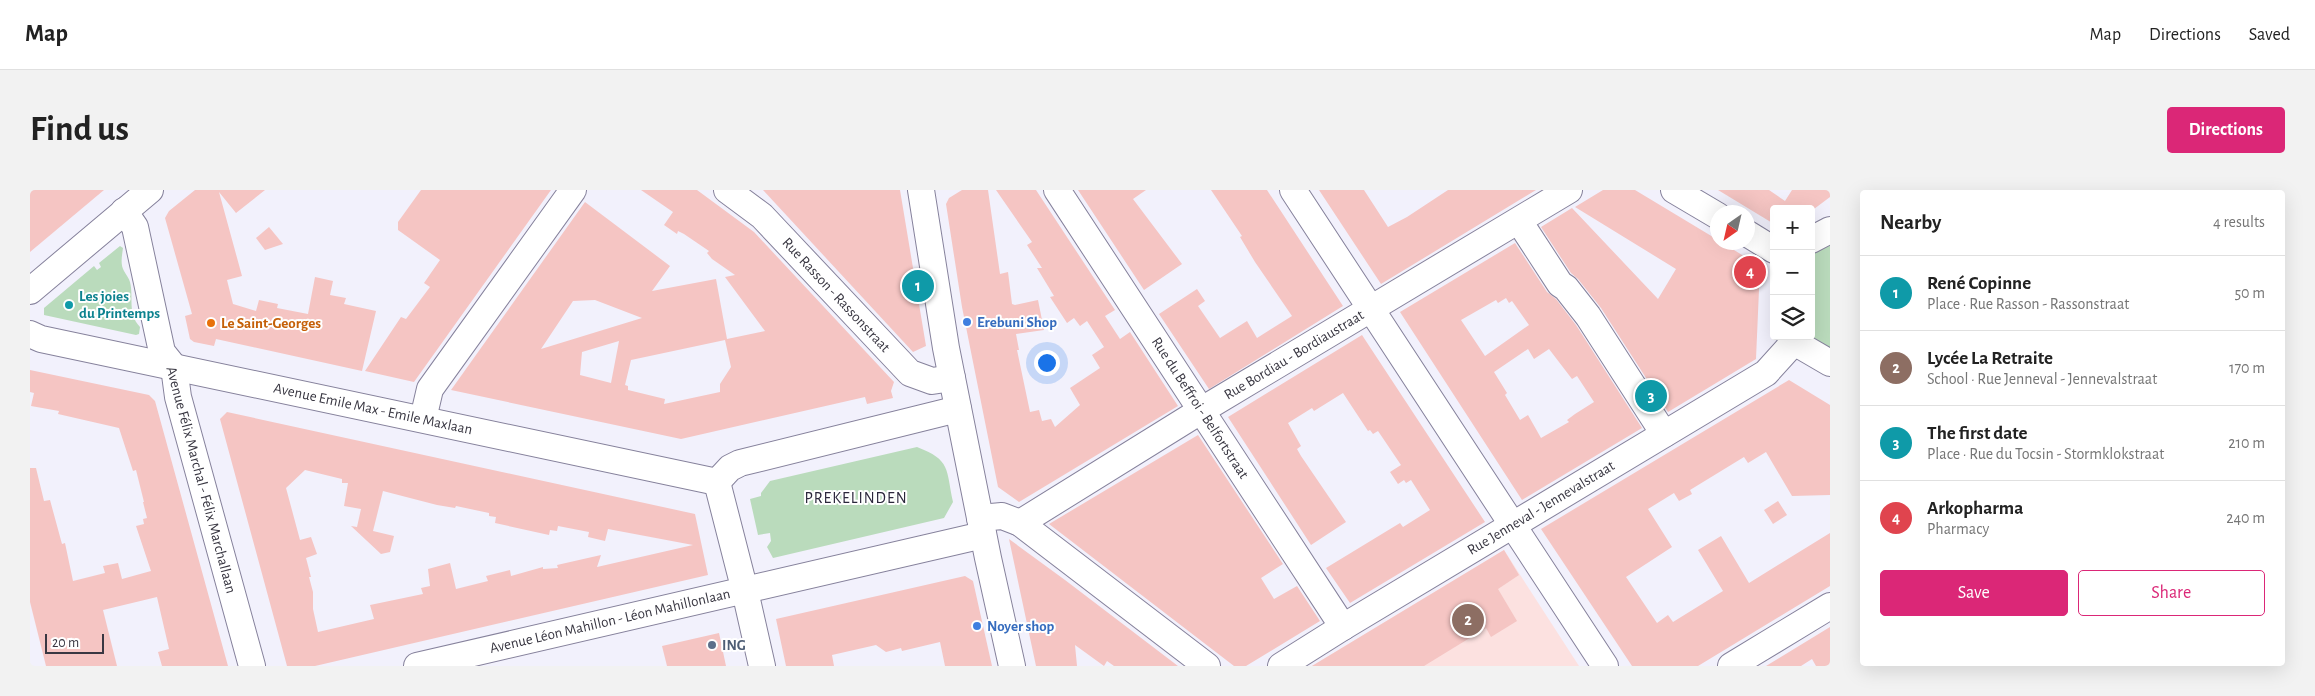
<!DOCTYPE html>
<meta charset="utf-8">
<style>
body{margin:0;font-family:"Alegreya Sans",sans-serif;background:#f2f2f2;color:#222}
.controls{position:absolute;right:15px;top:15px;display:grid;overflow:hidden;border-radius:5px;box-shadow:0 5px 20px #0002}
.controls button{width:45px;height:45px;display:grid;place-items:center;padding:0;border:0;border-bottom:1px solid #e0e0e0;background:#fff;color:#222;font:25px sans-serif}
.compass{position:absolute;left:1680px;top:15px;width:45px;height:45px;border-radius:50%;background:#fff;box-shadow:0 5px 20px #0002;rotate:214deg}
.scale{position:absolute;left:15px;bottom:12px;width:59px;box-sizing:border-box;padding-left:5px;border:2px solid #393742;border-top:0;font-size:14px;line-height:18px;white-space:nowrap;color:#393742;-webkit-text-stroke:4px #fff;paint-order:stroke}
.you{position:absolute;left:1016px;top:172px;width:18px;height:18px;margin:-12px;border:4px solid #fff;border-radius:50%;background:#1a73e8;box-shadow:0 0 0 8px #1a73e833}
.badge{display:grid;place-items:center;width:32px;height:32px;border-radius:50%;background:#db2777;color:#fff;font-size:16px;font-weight:700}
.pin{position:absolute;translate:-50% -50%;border:2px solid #fff;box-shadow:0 1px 5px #0006}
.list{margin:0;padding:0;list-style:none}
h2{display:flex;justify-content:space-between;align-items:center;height:65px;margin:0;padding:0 20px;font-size:21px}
h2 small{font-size:16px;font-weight:400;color:#767676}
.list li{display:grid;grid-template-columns:32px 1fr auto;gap:15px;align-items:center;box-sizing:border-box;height:75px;padding:0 20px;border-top:1px solid #e0e0e0}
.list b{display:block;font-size:19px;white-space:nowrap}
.list p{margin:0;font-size:16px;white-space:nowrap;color:#767676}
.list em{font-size:16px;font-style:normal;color:#767676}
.actions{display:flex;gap:10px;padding:15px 20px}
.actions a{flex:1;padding:11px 0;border:1px solid #db2777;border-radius:5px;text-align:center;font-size:18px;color:#db2777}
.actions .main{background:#db2777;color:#fff}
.icon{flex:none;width:28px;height:28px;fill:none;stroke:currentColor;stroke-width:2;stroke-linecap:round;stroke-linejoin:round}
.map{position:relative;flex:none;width:1800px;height:476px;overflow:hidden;border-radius:5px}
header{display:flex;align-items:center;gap:30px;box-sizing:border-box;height:70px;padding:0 25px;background:#fff;border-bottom:1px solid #e0e0e0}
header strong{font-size:24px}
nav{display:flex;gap:28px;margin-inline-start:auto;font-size:18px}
.intro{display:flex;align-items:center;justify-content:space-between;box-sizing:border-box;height:120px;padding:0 30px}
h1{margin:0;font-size:35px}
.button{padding:12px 22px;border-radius:5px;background:#db2777;color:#fff;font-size:18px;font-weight:700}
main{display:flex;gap:30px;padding:0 30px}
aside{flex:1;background:#fff;border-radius:5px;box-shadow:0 5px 20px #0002}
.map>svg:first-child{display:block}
.education{fill:#fce1e0}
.green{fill:#badbbc}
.building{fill:#f5c5c3;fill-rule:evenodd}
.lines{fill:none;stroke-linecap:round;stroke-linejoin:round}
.minor-casing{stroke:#86829c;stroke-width:28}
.minor{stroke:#fff;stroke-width:26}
.culture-dot{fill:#0f9aa8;stroke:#fff;stroke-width:2}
.shop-dot{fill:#3f7fe0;stroke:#fff;stroke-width:2}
.food-dot{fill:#e8710a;stroke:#fff;stroke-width:2}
.service-dot{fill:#5c6f8a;stroke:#fff;stroke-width:2}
.labels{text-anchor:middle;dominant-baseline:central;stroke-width:4;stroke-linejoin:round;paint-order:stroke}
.street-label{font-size:15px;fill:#393742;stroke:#fff}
.culture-label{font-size:15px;font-weight:bold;fill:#0d838f;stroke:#fff;text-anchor:start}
.shop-label{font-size:15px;font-weight:bold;fill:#366cbe;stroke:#fff;text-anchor:start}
.food-label{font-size:15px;font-weight:bold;fill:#c56008;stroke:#fff;text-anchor:start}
.service-label{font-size:15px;font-weight:bold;fill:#4e5e75;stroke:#fff;text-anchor:start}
.neighbourhood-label{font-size:16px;letter-spacing:1px;fill:#2b273c;stroke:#fff}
</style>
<header>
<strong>Map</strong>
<nav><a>Map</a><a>Directions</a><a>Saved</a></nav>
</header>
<div class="intro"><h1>Find us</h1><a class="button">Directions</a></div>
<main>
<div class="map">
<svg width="1800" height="476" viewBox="0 0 1800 476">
<rect width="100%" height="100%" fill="#f2f1fc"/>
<path class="education" d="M1474,360l75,116h-267z"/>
<g class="green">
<path d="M1800,51v113l-23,-18h4v-81z"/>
<path d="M90,56l3,2c-1,8 -3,16 1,23 2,4 5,7 6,11 4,16 -3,31 10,45l-1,7 -3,1 -92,-20v-7l50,-42 3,4 4,-3 -2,-4z"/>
<path d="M887,257c34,13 29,22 36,55l-9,16 -171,40 -6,-11 4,-6 -1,-8 -12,2 -8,-36 11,-3v-3l9,-12z"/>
</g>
<g class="building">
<path d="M0,0h74l-74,62z"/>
<path d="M165,0h70l-29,23 -17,-21 23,84 -15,4 6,24 23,7 3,-11 19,4 -1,4 31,6 7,-37 18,4 -3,14 16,3 -2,6 32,7 -14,60 -146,-32 -2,7 -20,-4 -4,-3 -5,-23 7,-2 -27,-96 4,-7z"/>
<path d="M391,0h130l-137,192 -49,-11 36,-54 5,2 24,-32 -6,-4 16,-23 -42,-30v-8z"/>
<path d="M611,0h56l57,42 140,150 -3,9 2,7 -26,6 -2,-7 -184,42 -230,-49 134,-188 85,64 -18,25 64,-12 11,60 38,-8 -40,-54 10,-2 -23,-16 -5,-6 2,-2 -25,-17 -6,-3 -1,3 -13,-9 9,-13zM565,110l47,18 -101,31 32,-48zM695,150l6,27 -11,17v8l-56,12 1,-5 -37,-9v-4l-3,-1 6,-25zM589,151l-8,42 -31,-8 2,-23z"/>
<path d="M733,0h137l26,156 -13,6z"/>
<path d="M932,0h26l12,84 8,-2 4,32 3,1 23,-5 6,30 -28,4 3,16h-2l13,62 9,-2 3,11 9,-2 4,8 25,-22 -10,-17 30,-20 -8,-13 12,-8 -17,-26 -7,5 -6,-8 -7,5 -17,-26 4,-1 -17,-28h5l-15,-23 5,-3 -36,-52h40l79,120 -10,6 15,23 10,-7 48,74 -159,96 -21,-15 -36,-180 -16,-103 3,-6z"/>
<path d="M1048,0h68l-13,9 49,65 -38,26z"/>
<path d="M1181,0h56l76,116 -134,83 -50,-75 38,-25 8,12 -7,5 22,32 27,-17 10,17 35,-22 -37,-54 -15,-25 2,-1z"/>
<path d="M1289,0h45l24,37 19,-10 41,-27h88l-155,94z"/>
<path d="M1573,0h32l83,50v2h3l39,24 -4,93 -88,53 -67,-104 -23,-29 -7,-6 -30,-46 31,-19 86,91 18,-30 -101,-62z"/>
<path d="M1688,0h51l16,11 7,-11h38v7l-16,12h-40v15z"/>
<path d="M239,37l14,17 -18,6 -9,-12z"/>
<path d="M1485,53l32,49 9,7 20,26 66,103 -120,72 -122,-188zM1476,108l3,5 3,-2 17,24 -44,31 -24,-36 35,-20 2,3zM1498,159l6,10 15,-10 23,30 5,-3 17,26 -19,12 -8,6 2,2 -28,16 -13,-23 -8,5 -15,-25 2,-2 -13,-21z"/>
<path d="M1332,145l123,187 -135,81 -24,-35 74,-45 3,4 27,-17 -19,-30 -5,3 -2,-3 -6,4 -8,-12 11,-7 -23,-34 -5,3 -3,-4 -2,1 -25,-38 -29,18 -2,-3 -24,15 13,23 -4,3 4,7 45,66 -35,23 -83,-128z"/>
<path d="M0,180l119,25 6,6 73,265h-66l-4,-14 11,-3 -12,-52 -54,13 14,56h-71l-16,-64v-134h6l8,33 6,-1 12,44 3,-1 8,38 32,-8 -2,-7 15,-3 4,16 29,-8 -15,-45 8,-2 -1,-5 4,-1 -4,-16h1l-8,-32 -3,1 -14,-43 -61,-14 1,-3 -28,-5 3,-13 -4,-1z"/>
<path d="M1759,190l41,25v90l-38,1 -26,-44 -18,11 -4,-6 -54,33 2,4 -13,7 -5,-8 -26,16 24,38 -46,30 31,46 11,-8 5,7 50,-31 -25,-41 23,-14 28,47 81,-50v53l-132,80h-66l-91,-137z"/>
<path d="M197,222l468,102 13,61 -393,91h-28l-67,-247zM275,280l37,9v4h6l-4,23 17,3 -4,18 -6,-1 30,28 9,-2 4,-16 -21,-5 10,-40 54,14 18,3 1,-2 33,7v3l7,1 -1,6 54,12 1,-5 7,1 1,-5 31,6 -1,5 17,4 3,-12 85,16 -96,22 4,-12 -44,10 1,3 -15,1v-2l-32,9 -1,-6 -24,6 2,5 -32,8 -6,-26 -22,6 2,17 -9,2 2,6 -53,11 4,14 -56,13 -5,-23v-17l-4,-15h2l-5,-19 11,-4 -6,-17 -11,3 -14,-52z"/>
<path d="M1168,245l85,129 -22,14 13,21 23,-13 23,35 -74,45h-12l-185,-142z"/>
<path d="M1748,311l9,14 -14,9 -9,-14z"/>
<path d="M979,349l56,41 113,86h-64l-7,-5 -3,5 -29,-21 2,21h-41z"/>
<path d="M1474,360l15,25 -21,14 19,32 -26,16 -5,-9 -62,38h-112z"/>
<path d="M935,386l8,5 19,85h-47l-5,-24 -38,9 -1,-3 -15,4 -10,-7 -44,10 2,11h-48l-10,-47z"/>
<path d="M1800,437v39h-14l-4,-7 -11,7h-35z"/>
<path d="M689,443l7,33h-59l-5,-20z"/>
</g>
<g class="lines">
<g class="minor-casing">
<g id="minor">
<path d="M697,0l35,26 148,157 22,8 20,-3"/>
<path d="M891,0l25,158 42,210 24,108"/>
<path d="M1027,0l286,437"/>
<path d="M1263,0l312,476"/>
<path d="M1644,0l44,26"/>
<path d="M94,21l11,16 27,125 12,15 4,30 74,269"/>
<path d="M1489,31l41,63 6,4 22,28 76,118"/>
<path d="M1718,44l26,16"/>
<path d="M1781,50l19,-10"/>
<path d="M0,101l120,-101"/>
<path d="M0,144l11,5 676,143"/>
<path d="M1760,146l4,6 36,21"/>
<path d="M393,229l7,-30 143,-199"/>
<path d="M687,292l13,-14 10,-5 218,-54"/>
<path d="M687,292l28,109 17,75"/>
<path d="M950,328l22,-2 18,7 187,143"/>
<path d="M990,333l182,-113 367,-220"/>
<path d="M387,476l566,-131"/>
<path d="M1251,476l62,-39 423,-254 28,-31"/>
<path d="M1701,476l99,-60"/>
</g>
</g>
<use href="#minor" class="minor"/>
</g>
<circle class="culture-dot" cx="39" cy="115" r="5"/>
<g class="shop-dot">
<circle cx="937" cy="132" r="5"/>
<circle cx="947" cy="436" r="5"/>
</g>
<circle class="food-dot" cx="181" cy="133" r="5"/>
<circle class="service-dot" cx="682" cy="455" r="5"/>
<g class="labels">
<g class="street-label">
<text transform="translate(806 105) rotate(47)">Rue Rasson - Rassonstraat</text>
<text transform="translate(1264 165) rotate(-31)">Rue Bordiau - Bordiaustraat</text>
<text transform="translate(1170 218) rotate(57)">Rue du Beffroi - Belfortstraat</text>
<text transform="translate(343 219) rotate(12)">Avenue Emile Max - Emile Maxlaan</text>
<text transform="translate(171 290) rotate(75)">Avenue Félix Marchal - Félix Marchallaan</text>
<text transform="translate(1511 318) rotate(-31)">Rue Jenneval - Jennevalstraat</text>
<text transform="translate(580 431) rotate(-13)">Avenue Léon Mahillon - Léon Mahillonlaan</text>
</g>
<g class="culture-label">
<text x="49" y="106">Les joies<tspan x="49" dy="17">du Printemps</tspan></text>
</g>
<g class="shop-label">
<text x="947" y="132">Erebuni Shop</text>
<text x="957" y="436">Noyer shop</text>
</g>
<g class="food-label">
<text x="191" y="133">Le Saint-Georges</text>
</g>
<g class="service-label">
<text x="692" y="455">ING</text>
</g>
<g class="neighbourhood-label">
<text x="826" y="308">PREKELINDEN</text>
</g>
</g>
</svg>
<div class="controls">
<button>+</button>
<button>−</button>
<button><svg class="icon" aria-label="layers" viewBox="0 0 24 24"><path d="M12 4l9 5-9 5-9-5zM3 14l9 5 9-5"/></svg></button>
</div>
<svg class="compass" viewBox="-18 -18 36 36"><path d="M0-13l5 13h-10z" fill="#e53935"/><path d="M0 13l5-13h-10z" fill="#767676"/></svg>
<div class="scale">20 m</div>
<div class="you"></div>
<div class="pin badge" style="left:888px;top:96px;background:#0f9aa8">1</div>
<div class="pin badge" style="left:1438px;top:430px;background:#8d6e63">2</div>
<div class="pin badge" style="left:1621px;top:206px;background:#0f9aa8">3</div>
<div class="pin badge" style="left:1720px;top:82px;background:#e0444e">4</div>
</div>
<aside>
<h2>Nearby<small>4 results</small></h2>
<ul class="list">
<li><span class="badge" style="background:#0f9aa8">1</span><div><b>René Copinne</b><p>Place · Rue Rasson - Rassonstraat</p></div><em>50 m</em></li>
<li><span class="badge" style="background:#8d6e63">2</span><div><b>Lycée La Retraite</b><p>School · Rue Jenneval - Jennevalstraat</p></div><em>170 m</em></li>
<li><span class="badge" style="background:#0f9aa8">3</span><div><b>The first date</b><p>Place · Rue du Tocsin - Stormklokstraat</p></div><em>210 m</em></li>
<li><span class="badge" style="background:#e0444e">4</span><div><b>Arkopharma</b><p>Pharmacy</p></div><em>240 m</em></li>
</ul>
<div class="actions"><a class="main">Save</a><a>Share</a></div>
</aside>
</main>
